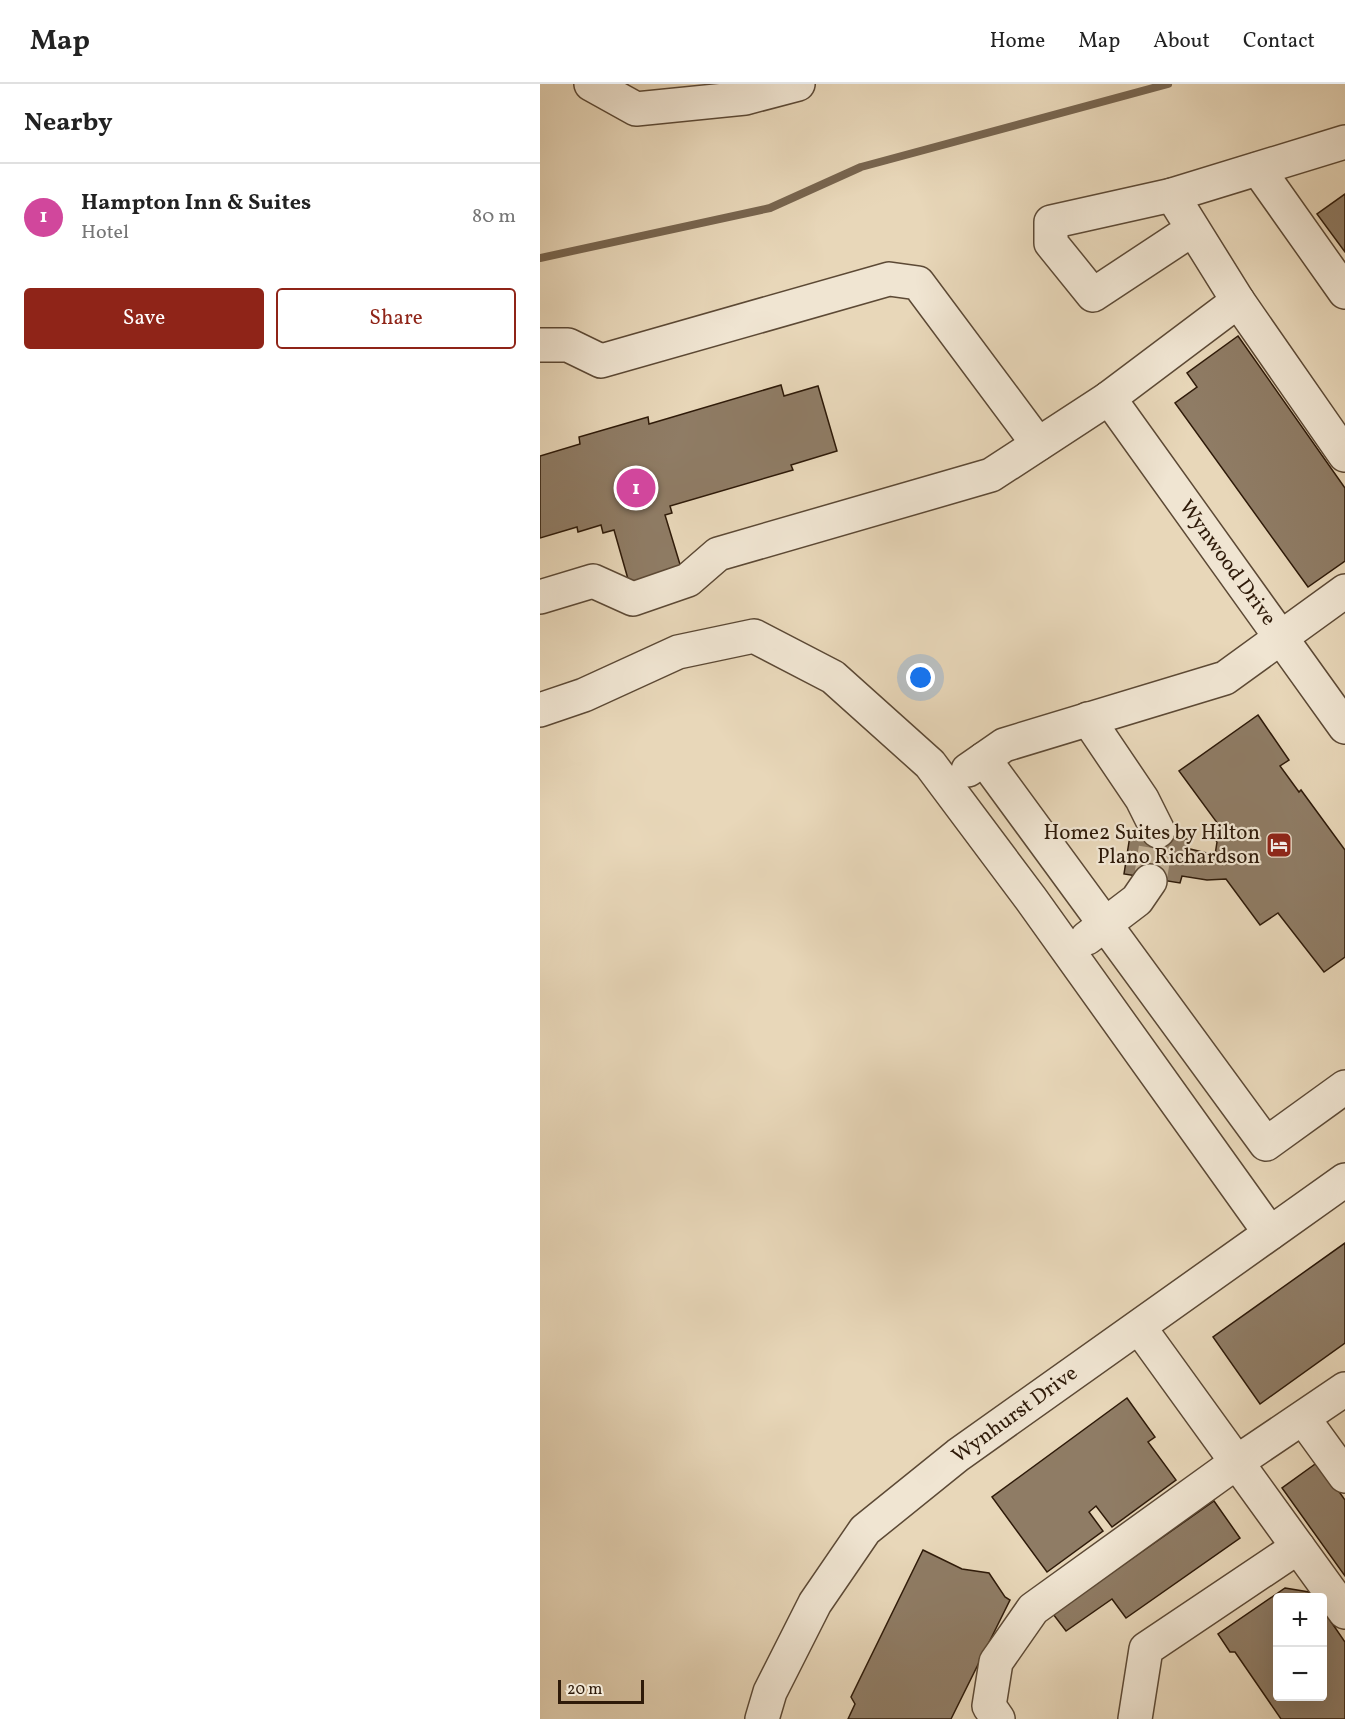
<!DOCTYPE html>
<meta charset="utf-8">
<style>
body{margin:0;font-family:Vollkorn,serif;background:#f2f2f2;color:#222}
.controls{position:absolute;right:18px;bottom:18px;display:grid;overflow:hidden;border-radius:6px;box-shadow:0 6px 24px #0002}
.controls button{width:54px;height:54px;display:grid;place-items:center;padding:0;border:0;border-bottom:2px solid #e0e0e0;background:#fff;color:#222;font:30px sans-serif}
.scale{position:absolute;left:18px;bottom:15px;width:86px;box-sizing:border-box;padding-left:6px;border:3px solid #2e1a09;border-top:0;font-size:16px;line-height:21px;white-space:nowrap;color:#2e1a09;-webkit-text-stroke:4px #f0e5d2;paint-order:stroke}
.you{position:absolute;left:381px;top:594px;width:21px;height:21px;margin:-15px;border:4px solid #fff;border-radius:50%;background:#1a73e8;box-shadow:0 0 0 9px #1a73e833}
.badge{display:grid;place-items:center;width:39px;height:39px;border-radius:50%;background:#8f2418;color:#fff;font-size:20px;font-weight:700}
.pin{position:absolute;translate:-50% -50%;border:3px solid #fff;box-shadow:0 2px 6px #0006}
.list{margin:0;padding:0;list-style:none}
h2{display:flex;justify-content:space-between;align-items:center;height:78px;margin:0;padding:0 24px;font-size:26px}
h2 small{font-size:20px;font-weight:400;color:#767676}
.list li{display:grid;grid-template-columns:39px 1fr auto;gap:18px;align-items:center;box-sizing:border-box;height:108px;padding:0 24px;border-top:2px solid #e0e0e0}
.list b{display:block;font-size:22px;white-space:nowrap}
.list p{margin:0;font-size:20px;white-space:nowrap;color:#767676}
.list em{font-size:20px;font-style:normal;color:#767676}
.actions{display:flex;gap:12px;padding:18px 24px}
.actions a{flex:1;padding:14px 0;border:2px solid #8f2418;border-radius:6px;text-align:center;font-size:21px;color:#8f2418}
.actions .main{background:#8f2418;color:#fff}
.map{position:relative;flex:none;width:805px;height:1635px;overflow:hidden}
header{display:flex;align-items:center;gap:36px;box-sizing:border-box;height:84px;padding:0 30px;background:#fff;border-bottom:2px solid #e0e0e0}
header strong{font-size:28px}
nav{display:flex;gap:33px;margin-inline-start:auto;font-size:21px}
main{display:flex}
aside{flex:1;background:#fff}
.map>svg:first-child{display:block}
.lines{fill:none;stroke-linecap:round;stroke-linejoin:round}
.stream{stroke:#78654f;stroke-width:8}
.building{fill:#8f7c65;stroke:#2e1a09;stroke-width:1.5}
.minor-tunnel{stroke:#c3b196;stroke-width:33;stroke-dasharray:33 16;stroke-linecap:butt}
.minor-casing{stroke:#5c4935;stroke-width:36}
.minor{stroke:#f0e5d2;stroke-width:33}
.labels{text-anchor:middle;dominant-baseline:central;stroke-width:4.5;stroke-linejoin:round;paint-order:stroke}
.street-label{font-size:21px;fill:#2e1a09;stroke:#f0e5d2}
.poi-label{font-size:21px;fill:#2e1a09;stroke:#f0e5d2;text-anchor:end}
</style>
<header>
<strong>Map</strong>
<nav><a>Home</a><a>Map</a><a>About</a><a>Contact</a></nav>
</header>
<main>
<aside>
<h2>Nearby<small></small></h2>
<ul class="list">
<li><span class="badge" style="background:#d1479c">1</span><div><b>Hampton Inn &amp; Suites</b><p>Hotel</p></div><em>80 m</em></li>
</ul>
<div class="actions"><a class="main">Save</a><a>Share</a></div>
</aside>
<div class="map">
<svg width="805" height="1635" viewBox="0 0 805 1635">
<rect width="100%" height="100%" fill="#e8d7b9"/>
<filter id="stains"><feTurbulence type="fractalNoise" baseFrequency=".00333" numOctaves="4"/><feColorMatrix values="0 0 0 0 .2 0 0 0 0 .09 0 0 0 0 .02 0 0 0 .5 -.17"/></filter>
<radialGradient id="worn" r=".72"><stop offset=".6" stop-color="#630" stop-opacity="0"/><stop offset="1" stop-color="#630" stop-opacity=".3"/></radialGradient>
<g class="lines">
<path class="stream" d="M0,174l230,-50 91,-41 307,-83"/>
</g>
<g class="building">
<path d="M805,110v58l-28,-38z"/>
<path d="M698,252l107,152v73l-37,26 -133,-184 22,-16 -10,-14z"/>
<path d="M241,301l3,11 34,-10 19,65 -46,14 2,5 -123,36 2,7 -7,2 17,56 -52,15 -16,-56 -11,3 -2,-8 -23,7 -1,-5 -37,11v-82l40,-12 -1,-7 69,-20 1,7z"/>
<path d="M718,631l31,45 -9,6 19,26 2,-2 44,60v107l-21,15 -46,-59 -18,12 -34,-46 -19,1 -25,-4 -2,7 -56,-9 7,-45 56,10 -1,9 29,7 2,-13 -5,-7 9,-7 -42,-57z"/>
<path d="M805,1159v100l-85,61 -47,-67z"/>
<path d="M587,1314l28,39 -7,5 28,38 -64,47 -16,-21 -7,6 14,19 -56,41 -55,-75z"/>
<path d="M778,1378l27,38v76l-63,-88z"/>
<path d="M674,1417l26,37 -114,80 -14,-19 -46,32 -13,-17z"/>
<path d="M383,1466l39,19 27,4 16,24 5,3 -59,119h-103l7,-15 -4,-7z"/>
<path d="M745,1504l24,4 3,6h-34v98h44v-84l3,1 20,29v77h-64l-46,-67h-5l-12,-18z"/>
</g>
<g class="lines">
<path class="minor-tunnel" d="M610,797l8,-50"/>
<g class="minor-casing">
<g id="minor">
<path d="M51,0l45,25 109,-11 53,-14"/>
<path d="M718,85l87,123"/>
<path d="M632,111l173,-53"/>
<path d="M698,217l107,154"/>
<path d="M0,261h28l33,16 288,-82 29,4 120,161"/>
<path d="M569,314l236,329"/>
<path d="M0,513l53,-16 40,18 55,-19 30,-26 273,-79 118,-77 129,-97 -66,-106 -121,27v21l42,52 100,-66"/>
<path d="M0,626l44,-15 94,-43 76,-16 79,41 97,87 101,135 239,334"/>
<path d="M548,635l54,80 16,32"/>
<path d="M444,675l282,385 79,-57"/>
<path d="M428,686l36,-25 221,-67 120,-87"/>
<path d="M547,854l50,-38 13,-19"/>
<path d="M599,1243l206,285"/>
<path d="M763,1334l42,58"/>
<path d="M222,1635l8,-27 45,-89 50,-73 93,-75 387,-275"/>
<path d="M458,1635l-9,-13 7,-44 37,-53 204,-147 108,-73"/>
<path d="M595,1635l11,-70 152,-102"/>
</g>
</g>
<use href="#minor" class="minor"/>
</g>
<defs>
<g id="hotel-square" transform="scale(1.35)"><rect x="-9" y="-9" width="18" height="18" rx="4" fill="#8f2418" stroke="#f0e5d2"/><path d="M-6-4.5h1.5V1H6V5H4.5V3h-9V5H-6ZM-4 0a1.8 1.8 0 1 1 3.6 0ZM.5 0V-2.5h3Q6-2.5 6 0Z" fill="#fff"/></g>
</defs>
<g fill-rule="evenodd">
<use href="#hotel-square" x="739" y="761"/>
</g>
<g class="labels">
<g class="street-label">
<text transform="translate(687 479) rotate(54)">Wynwood Drive</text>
<text transform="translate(475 1331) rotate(-36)">Wynhurst Drive</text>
</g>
<g class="poi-label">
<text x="720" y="749">Home2 Suites by Hilton<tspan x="720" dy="24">Plano Richardson</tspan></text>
</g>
</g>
<rect width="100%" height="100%" filter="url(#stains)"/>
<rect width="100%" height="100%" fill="url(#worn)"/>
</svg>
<div class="controls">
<button>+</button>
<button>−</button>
</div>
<div class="scale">20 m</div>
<div class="you"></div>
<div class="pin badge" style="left:96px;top:404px;background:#d1479c">1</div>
</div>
</main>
